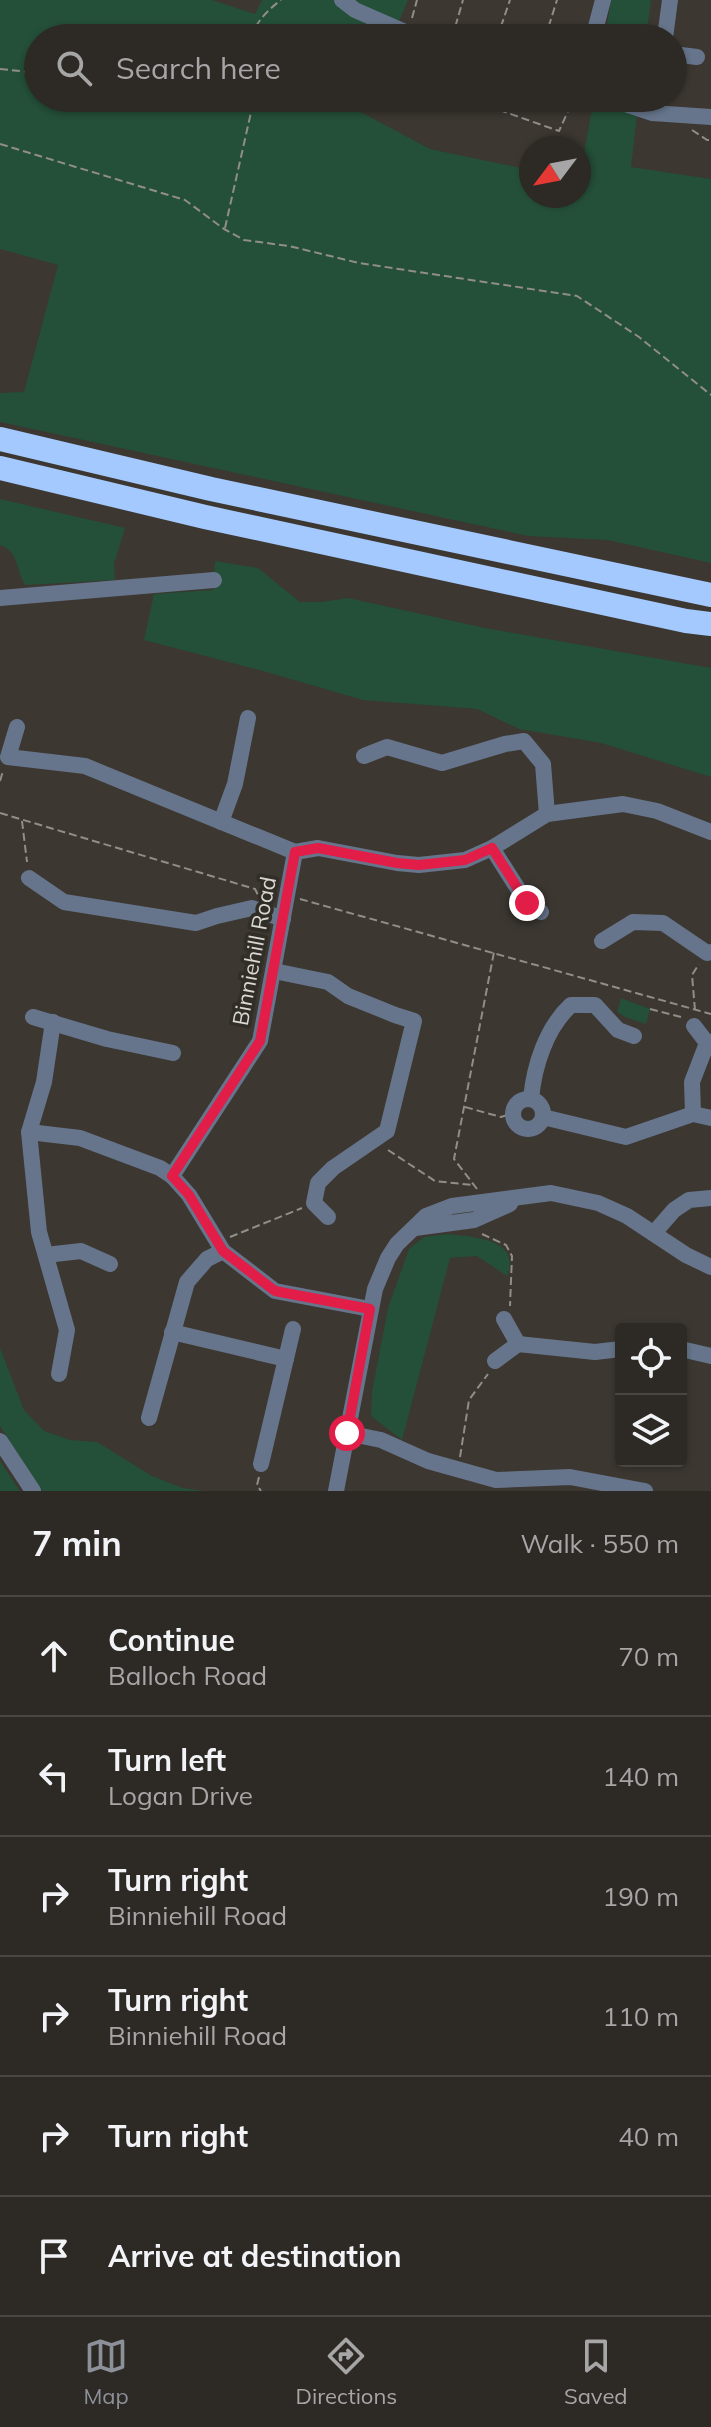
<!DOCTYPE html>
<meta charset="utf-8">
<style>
body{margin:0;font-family:Mulish,sans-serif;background:#35312d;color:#f1f3f6}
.controls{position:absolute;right:24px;bottom:24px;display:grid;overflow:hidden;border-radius:8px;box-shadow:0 2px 6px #0004}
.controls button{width:72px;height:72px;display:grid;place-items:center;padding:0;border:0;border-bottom:2px solid #484542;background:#2d2925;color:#f1f3f6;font:40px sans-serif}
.compass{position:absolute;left:519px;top:136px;width:72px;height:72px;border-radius:50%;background:#2d2925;box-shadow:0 2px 6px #0004;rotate:238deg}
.stop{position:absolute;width:24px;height:24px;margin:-18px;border:6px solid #e11d48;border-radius:50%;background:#fff}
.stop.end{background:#e11d48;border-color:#fff;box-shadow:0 2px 8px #0008}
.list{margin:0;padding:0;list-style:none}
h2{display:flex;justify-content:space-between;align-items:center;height:104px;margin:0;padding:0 32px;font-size:34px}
h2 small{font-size:26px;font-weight:400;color:#a7a6a7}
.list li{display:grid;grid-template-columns:52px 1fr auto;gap:24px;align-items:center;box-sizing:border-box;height:120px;padding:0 32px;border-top:2px solid #484542}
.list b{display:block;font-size:30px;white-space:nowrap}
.list p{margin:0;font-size:26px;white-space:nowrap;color:#a7a6a7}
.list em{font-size:26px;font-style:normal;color:#a7a6a7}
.icon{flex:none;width:44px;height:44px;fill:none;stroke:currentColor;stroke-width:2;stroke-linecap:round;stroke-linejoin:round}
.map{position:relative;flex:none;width:711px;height:1491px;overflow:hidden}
.search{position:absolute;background:#2d2925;box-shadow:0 2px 6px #0004;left:24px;right:24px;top:24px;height:88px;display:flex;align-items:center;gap:20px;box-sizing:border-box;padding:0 28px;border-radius:44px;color:#a7a6a7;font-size:30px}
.sheet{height:824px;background:#2d2925}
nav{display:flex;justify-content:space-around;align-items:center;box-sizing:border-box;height:112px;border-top:2px solid #484542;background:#2d2925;font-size:22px;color:#a7a6a7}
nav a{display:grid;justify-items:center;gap:4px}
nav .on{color:#8c9099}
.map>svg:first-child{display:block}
.green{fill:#244f38}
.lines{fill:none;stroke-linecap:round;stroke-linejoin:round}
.path{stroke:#918d88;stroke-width:2;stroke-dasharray:8 4;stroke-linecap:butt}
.minor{stroke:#66758b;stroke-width:16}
.highway{stroke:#a3c9fe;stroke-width:24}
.route{stroke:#e11d48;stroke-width:10}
.labels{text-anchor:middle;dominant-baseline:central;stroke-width:7;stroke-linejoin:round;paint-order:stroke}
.street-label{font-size:22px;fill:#dbd8d4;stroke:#312d27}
</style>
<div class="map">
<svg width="711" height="1491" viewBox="0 0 711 1491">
<rect width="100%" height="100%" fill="#3c3731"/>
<g class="green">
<path d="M0,0h212l43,14 7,-14h146l-9,21 -19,17h-342v60h304v4l88,47 101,21v26h48v-16l15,-82h45l-8,69 80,12v384l-103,-23 -80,-4 -528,-114v-29l24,-1 34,-127 -58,-16z"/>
<path d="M611,0h40l-5,38h-41z"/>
<path d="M0,499l125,29 -11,36 1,16 -90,5c-9,-16 -7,-34 -25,-40z"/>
<path d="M215,561l43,7 42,34h21l27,-4 137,30 226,40v109l-110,-34 -82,-14 -42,-20 -114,-9 -93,-27 -126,-33 10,-46 59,-4z"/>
<path d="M621,998l29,11 -4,15 -21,-7 -8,-5z"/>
<path d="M448,1234c24,3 74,4 59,42l-30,-20 -27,2 -48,182 -31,-24 1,-24 16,-84 21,-59 15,-12z"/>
<path d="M0,1348l24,62 20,21 26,9 27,2 55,34 31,12 21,3h-162l-42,-65z"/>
<path d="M0,1461l20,30h-20z"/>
</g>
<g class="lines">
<g class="path">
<path d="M412,18l5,-18"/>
<path d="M252,38c2,-15 17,-29 29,-38"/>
<path d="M452,38l11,-38"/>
<path d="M497,38l13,-38"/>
<path d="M545,38l12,-38"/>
<path d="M0,69l38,4"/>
<path d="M465,98l94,33 15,-33"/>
<path d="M692,130l15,10h4"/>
<path d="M0,144l185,56 39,29 20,11 45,6 70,17 218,33 62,41 72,58"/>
<path d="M225,228l27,-120v-10"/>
<path d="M0,781l3,-10"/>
<path d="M0,813l255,76 3,6"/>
<path d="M22,821l5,41"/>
<path d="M300,899l411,115"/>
<path d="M650,1009l31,8"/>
<path d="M695,1010l-3,-35 7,-11"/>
<path d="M465,1107l36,10 12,-4"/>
<path d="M388,1150l47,31 37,4"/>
<path d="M477,1189l-23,-30 40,-207"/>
<path d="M482,1234l24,11 6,11 -2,50"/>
<path d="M230,1237l72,-29"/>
<path d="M460,1457l9,-57 19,-26"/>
<path d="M259,1477l-2,8 4,6"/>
</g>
<g class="minor">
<path d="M342,0l13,10 64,28"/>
<path d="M593,38l10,-38"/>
<path d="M665,38l5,-38"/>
<path d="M673,54l24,3"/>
<path d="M607,98l45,15 59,4"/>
<path d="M0,598l214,-18"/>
<path d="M17,727l-9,30 77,9 210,86"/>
<path d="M364,756l23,-9 55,16 63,-19 19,-3 19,23 4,50"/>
<path d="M221,822l14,-38 13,-66"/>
<path d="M492,848l35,55 14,9"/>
<path d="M29,878l35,24 132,21 21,-7 35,-8 31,11"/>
<path d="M602,941l31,-19 30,1 44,30 4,-1"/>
<path d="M274,971l54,11 20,14 47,19 19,6 -27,110 -54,37 -15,15 -4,20 14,14"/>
<path d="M33,1017l74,22 66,14"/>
<path d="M53,1022l-9,60 -15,50 10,100 28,98 -8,44"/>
<path d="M694,1026l13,17 4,-1"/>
<path d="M531,1099c3,-33 15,-71 40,-94h24l23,25 16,6"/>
<circle cx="528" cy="1114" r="15"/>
<path d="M693,1114l-1,-32 15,-39"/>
<path d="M543,1117l83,20 67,-23 18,4"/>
<path d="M29,1132l51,6 80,30 12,8 17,19 34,56 52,40 95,18"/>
<path d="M172,1176l88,-135 35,-189 23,-4 79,15 22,2 46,-5 27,-12 55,-34 76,-10 34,7 54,21"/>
<path d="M415,1228l59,-8 36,-16"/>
<path d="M654,1233l20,-23 15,-10 22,-2"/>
<path d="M46,1255l35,-4 29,13"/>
<path d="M504,1319l14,25"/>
<path d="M172,1332l114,27"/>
<path d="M681,1349l30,7"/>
<path d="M495,1361l23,-17 77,8 26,-3"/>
<path d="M149,1418l38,-136 20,-23 16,-8"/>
<path d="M347,1433l34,7 47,21 68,19 74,-3 75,14"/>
<path d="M0,1441l33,50"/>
<path d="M261,1464l32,-135"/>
<path d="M336,1491l39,-202 13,-31 9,-14 29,-28 26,-10 99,-13 47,10 29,13 59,39 25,12"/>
</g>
<g class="highway">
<path d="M0,439l211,50 500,106"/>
<path d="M0,468l205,49 481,104 25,3"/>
</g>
</g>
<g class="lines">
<path class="route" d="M347,1433l23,-124 -95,-18 -52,-40 -34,-56 -17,-19 88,-135 35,-189 23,-4 79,15 22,2 46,-5 27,-12 35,55"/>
</g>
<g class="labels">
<g class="street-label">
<text transform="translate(254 951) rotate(-79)">Binniehill Road</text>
</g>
</g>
</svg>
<div class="controls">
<button><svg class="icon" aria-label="locate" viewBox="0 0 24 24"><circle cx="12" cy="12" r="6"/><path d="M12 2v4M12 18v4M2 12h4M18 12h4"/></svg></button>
<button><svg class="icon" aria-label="layers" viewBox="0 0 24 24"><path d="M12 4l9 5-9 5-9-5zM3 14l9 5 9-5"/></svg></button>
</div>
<svg class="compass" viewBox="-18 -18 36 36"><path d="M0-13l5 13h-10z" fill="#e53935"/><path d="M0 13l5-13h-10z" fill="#a7a6a7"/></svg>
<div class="stop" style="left:347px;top:1433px"></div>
<div class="stop end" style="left:527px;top:903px"></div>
<div class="search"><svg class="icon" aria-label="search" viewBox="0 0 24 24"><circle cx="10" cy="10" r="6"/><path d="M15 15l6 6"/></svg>Search here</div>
</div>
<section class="sheet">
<h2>7 min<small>Walk · 550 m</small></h2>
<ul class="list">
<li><svg class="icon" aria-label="ahead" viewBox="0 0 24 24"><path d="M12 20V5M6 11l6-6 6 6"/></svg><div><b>Continue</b><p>Balloch Road</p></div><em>70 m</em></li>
<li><svg class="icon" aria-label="left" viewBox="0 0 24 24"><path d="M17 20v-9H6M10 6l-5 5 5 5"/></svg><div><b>Turn left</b><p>Logan Drive</p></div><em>140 m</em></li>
<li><svg class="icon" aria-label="right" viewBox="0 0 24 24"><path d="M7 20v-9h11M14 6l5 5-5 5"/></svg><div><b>Turn right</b><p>Binniehill Road</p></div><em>190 m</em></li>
<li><svg class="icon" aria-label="right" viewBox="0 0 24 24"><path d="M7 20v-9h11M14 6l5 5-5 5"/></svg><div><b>Turn right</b><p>Binniehill Road</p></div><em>110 m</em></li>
<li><svg class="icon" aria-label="right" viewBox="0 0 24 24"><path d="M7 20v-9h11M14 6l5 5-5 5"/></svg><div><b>Turn right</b></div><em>40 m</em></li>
<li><svg class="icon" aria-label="arrive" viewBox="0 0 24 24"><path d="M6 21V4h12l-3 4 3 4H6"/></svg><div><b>Arrive at destination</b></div></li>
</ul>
</section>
<nav>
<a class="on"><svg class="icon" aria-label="map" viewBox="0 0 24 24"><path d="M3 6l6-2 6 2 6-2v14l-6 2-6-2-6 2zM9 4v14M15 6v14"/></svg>Map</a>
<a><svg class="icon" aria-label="directions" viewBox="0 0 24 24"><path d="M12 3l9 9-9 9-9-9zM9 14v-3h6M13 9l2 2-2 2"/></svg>Directions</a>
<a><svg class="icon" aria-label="saved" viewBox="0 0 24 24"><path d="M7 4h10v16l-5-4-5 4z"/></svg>Saved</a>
</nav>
